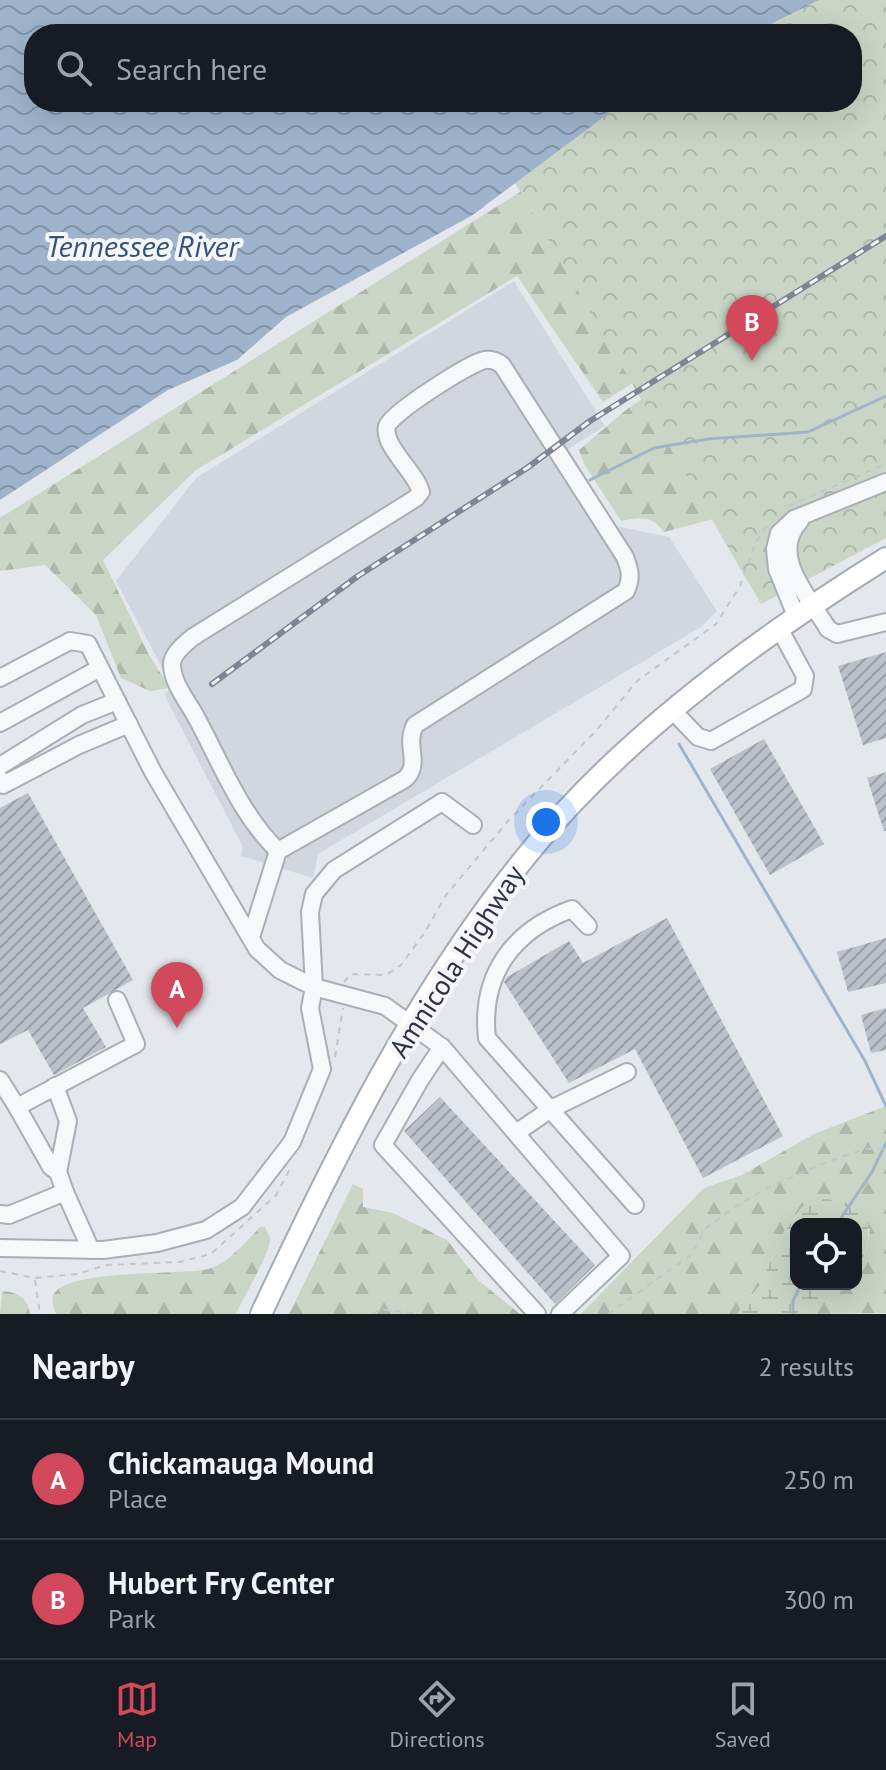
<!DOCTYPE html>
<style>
body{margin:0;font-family:"PT Sans",sans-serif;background:#20242c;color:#f1f3f6}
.controls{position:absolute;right:24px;bottom:24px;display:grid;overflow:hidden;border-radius:16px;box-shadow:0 8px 32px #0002}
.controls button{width:72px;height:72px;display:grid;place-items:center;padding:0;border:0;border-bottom:2px solid #363941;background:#171b24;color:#f1f3f6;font:40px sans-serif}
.you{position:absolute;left:546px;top:822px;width:28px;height:28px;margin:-20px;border:6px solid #fff;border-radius:50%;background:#1a73e8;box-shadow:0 0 0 12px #1a73e833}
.badge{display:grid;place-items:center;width:52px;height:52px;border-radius:50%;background:#d1495b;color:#fff;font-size:26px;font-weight:700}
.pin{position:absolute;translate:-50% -66px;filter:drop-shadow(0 2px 4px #0008)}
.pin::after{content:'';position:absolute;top:42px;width:28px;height:24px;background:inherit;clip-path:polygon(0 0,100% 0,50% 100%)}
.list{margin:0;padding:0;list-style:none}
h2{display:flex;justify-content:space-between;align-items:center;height:104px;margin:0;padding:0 32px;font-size:34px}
h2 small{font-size:26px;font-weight:400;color:#9ea1a6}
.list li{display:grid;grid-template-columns:52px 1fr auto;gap:24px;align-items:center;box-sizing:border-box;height:120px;padding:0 32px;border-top:2px solid #363941}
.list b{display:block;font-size:30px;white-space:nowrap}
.list p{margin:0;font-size:26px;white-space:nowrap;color:#9ea1a6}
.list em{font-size:26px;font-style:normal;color:#9ea1a6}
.icon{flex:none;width:44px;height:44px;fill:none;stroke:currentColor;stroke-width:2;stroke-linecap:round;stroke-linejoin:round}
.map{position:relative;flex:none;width:886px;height:1314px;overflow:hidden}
.search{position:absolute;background:#171b24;box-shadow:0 8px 32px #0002;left:24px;right:24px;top:24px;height:88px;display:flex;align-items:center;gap:20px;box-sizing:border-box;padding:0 28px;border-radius:32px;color:#9ea1a6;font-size:30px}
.sheet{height:344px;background:#171b24}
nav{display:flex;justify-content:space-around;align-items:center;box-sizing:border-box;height:112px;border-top:2px solid #363941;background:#171b24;font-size:22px;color:#9ea1a6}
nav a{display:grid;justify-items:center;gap:4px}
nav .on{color:#d1495b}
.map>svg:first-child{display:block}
.built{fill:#d2d6de}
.forest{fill:url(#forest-firs)}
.wetland{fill:url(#wetland-marsh)}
.park{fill:url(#park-crowns)}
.water{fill:url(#water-waves)}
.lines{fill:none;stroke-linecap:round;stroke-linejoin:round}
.stream{stroke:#9fb4cc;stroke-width:3}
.building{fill:url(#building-hatch)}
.minor-casing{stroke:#a9aeb7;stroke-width:20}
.major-casing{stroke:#a3abb8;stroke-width:24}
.path{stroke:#c2c5cb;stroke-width:2;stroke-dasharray:6 6;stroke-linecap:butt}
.minor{stroke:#f7f8fa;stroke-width:16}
.major{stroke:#fff;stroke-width:20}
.rail-casing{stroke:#7d8696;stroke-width:6}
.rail{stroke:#f4f6f9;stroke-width:3;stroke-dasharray:9;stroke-linecap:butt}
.labels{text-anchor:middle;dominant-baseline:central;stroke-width:8;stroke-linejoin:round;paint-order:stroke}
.street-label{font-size:28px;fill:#2b3445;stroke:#f4f6f9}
.water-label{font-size:30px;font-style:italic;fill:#34527a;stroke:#f4f6f9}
</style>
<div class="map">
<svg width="886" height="1314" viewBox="0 0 886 1314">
<defs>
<pattern id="forest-firs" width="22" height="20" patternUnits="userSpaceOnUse" patternTransform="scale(2)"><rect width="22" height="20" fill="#c9d6c5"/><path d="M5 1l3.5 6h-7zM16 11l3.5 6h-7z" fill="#adb8ab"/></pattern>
<pattern id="wetland-marsh" width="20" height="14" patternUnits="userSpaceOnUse" patternTransform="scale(2)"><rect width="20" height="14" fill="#c9d6c5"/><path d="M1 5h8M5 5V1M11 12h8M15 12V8" fill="none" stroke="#adb8ab"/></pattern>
<pattern id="park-crowns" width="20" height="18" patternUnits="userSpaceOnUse" patternTransform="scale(2)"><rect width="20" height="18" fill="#c9d6c5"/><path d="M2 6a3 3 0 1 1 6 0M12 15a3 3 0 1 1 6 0" fill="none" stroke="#adb8ab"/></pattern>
<pattern id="water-waves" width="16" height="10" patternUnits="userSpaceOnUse" patternTransform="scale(2)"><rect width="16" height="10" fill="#9fb4cc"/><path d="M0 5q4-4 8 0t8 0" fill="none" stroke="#8293a7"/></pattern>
<pattern id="building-hatch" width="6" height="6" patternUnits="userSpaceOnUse" patternTransform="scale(2)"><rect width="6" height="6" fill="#bbc0ca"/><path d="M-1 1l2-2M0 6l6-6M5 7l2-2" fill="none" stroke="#989da6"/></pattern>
</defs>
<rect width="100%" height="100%" fill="#e4e7ec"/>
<path class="built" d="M514,281l91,145 -37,23 48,77 53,11 48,74 -16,16 -383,227 -5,24 -72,-22 2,-9 -79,-153 9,-6 -57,-107 80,-103z"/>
<g class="forest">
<path d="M886,0v222l-283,180 -86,-126 -321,194 -93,90 46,95 21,33 -20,3 -29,-13 -25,-63 -51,-50 -45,6v-53l560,-351 292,-65v-68z"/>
<path d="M716,350l12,165 -64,17c-12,-17 -24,-15 -43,-11l-37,-57 -5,-14 48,-41z"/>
<path d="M886,1106v207l-88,1 45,-30h13v-11l10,-22 4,-22 -44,-31 -24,9 -18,25 -24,53 -23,29h-156l123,-126 38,-13 72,-41z"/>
<path d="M353,1184l10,5v18l30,6 54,27 31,40 42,34h-231z"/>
<path d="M260,1227h5c1,2 5,10 5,12 2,10 -28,61 -34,75h-180c-2,-6 -5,-12 -3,-18 11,-28 126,-20 155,-27 20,-5 39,-28 52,-42z"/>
<path d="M2,1291c15,1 26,7 28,23h-30z"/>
</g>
<path class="wetland" d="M826,1198l40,17c6,22 0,38 -10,58v-49h-60v60h47l-45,30h-61l23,-29 24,-53 18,-25z"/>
<path class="park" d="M819,0h67v538l-125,66 -246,-421 109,-81h228v-68h-101z"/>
<path class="water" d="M0,0h819l-68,34h-717v68h590l-153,114 -185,101 -49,43 -69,30 -168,110z"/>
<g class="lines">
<g class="stream">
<path d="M590,480l64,-32 54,-9 100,-7 78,-36"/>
<path d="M679,744l186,317 21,45"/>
<path d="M837,1224l35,-52 14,-29"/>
<path d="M793,1314v-13l8,-17"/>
</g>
</g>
<g class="building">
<path d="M886,652v86l-23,7 -25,-79z"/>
<path d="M764,739l60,105 -54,31 -60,-106z"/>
<path d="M886,772v59h-2l-17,-53z"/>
<path d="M28,793l105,187 -50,28 23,39 -52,28 -26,-45 -28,14v-236z"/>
<path d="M667,918l116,218 -80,42 -68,-129 -66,34 -65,-101 3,-5 62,-36 14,22z"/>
<path d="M886,938v45l-38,9 -11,-40z"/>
<path d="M886,1008v42l-15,3 -10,-38z"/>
<path d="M440,1097l155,168 -40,39 -151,-173z"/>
</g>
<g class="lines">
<g class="minor-casing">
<g id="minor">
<path d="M800,521c-32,34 10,77 28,108l9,5 49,-12"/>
<path d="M796,616l-19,-47 -2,-20 4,-16 15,-14 92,-37"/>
<path d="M0,678l70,-37 18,3 65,128 104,177 23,21 34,17 71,19 57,41 179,209 -61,58"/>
<path d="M673,711l25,26 13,4 92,-52 2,-13 -26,-48"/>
<path d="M0,723l100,-55"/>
<path d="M0,766l82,-51 35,-14"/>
<path d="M0,779l3,6 76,-40 50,-21"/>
<path d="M588,926l-16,-17c-59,21 -92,66 -85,129l148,167"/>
<path d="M251,937l27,-86 127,-72c17,-16 -1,-33 10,-54l211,-134c6,-13 4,-21 -1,-34l-123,-192c-5,-4 -10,-6 -17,-5 -14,2 -95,54 -98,66 -5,20 29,46 34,66l-5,6 -223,139c-8,7 -22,17 -21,29 1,18 16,36 24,51 25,46 44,97 82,134"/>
<path d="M442,1047l-22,33 -37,65 154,169"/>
<path d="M0,1080l17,27"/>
<path d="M55,1086l13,35 -10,51"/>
<path d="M516,1133l35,-24 76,-37"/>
<path d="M65,1192l-7,-20 -7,-5 -34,-60 119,-63 -19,-44"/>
<path d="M0,1214l9,1 56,-23 26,58"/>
<path d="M0,1248l103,2 54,-7 49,-13 36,-23 50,-65 30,-73 -12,-61 4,-21 -4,-75 4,-18 20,-24 108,-68 31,23"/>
</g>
</g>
<g class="major-casing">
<path id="major" d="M261,1314c75,-160 155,-323 267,-460 93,-116 233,-218 358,-296"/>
</g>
<g class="path">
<path d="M788,506l98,-42"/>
<path d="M344,982l7,-8 35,1 15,-10 24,-33 21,-37 62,-74 87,-89 42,-51 79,-57 24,-38 15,-42 13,-20"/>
<path d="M335,1057l8,-49"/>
<path d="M0,1271l35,7 42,-4 30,-9 73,-3 31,-8 65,-59 15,-28"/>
<path d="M35,1280l5,34"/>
<path d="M373,1314l7,-5 38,5"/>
<path d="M608,1314l83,-59 15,-27 26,-19 33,-20 57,-25 42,-15h22"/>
</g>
<use href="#minor" class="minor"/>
<use href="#major" class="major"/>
<g class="rail-casing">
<path id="rail" d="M212,684l146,-108 169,-108 63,-47 296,-185"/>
</g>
<use href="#rail" class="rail"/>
</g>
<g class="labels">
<g class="street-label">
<text transform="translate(456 961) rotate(-57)">Amnicola Highway</text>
</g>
<g class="water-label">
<text x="142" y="245">Tennessee River</text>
</g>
</g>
</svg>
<div class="controls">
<button><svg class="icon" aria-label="locate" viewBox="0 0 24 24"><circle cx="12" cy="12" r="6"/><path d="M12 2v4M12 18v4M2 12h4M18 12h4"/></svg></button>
</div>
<div class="you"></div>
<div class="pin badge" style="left:177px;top:1028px">A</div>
<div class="pin badge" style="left:752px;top:361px">B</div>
<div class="search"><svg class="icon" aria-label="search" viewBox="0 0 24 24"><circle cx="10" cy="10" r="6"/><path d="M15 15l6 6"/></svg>Search here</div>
</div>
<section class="sheet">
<h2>Nearby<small>2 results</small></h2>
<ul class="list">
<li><span class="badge">A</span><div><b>Chickamauga Mound</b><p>Place</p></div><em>250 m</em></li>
<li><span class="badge">B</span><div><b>Hubert Fry Center</b><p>Park</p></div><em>300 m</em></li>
</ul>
</section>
<nav>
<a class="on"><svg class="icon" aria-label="map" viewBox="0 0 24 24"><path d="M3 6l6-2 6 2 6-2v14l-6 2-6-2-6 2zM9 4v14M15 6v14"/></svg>Map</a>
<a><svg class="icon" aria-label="directions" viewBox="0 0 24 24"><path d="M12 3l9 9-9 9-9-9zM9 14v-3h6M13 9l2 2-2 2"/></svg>Directions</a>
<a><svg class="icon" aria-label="saved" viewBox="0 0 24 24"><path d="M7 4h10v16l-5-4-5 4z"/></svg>Saved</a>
</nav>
